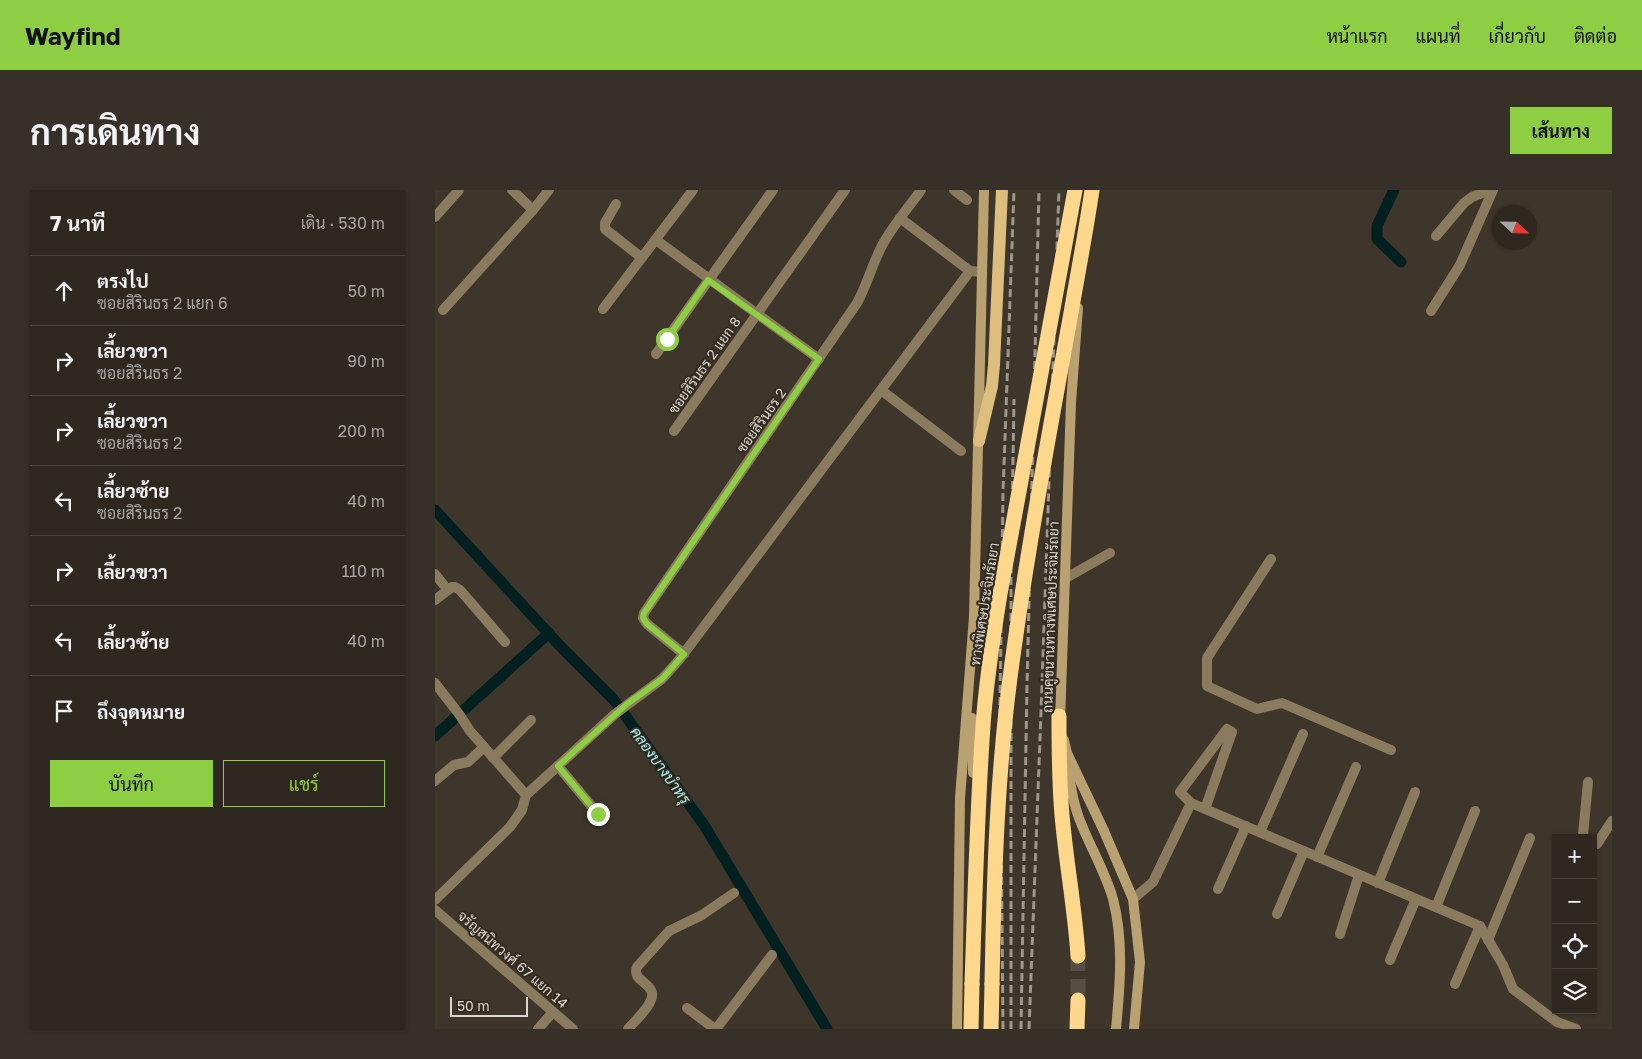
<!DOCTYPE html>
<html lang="th">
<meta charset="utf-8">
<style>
body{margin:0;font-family:"Golos Text",Sarabun,sans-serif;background:#373029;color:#f1f3f6}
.controls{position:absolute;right:15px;bottom:15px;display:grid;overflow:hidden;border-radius:0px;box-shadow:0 1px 4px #0004}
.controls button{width:45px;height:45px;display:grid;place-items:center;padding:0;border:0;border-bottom:1px solid #4a443e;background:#2f2820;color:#f1f3f6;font:25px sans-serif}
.compass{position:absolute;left:1057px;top:15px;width:45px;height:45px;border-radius:50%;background:#2f2820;box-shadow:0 1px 4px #0004;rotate:112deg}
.scale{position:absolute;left:15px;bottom:12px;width:78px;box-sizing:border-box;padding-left:5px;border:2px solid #dbd6cf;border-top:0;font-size:14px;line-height:18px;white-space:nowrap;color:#dbd6cf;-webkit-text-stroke:4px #342c21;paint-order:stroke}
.stop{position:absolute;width:15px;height:15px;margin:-11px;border:4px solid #8ece43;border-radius:50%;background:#fff}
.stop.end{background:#8ece43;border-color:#fff;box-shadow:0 1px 5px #0008}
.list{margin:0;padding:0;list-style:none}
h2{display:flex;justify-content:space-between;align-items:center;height:65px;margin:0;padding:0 20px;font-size:21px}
h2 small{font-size:16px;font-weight:400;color:#a7a6a5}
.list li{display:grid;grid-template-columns:32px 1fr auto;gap:15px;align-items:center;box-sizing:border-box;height:70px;padding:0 20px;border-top:1px solid #4a443e}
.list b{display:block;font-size:19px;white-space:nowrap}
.list p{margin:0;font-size:16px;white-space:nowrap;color:#a7a6a5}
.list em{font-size:16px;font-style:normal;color:#a7a6a5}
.actions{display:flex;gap:10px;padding:15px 20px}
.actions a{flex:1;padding:11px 0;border:1px solid #8ece43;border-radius:0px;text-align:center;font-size:18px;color:#8ece43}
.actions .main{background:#8ece43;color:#111}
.icon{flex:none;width:28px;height:28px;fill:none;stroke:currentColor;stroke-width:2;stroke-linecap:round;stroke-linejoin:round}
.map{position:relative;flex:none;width:1177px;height:839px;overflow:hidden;border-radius:0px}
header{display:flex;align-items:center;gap:30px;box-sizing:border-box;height:70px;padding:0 25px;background:#8ece43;color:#111}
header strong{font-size:24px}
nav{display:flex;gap:28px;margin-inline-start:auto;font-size:18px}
.intro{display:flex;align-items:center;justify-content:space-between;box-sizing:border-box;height:120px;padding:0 30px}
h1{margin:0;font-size:35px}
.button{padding:12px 22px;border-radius:0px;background:#8ece43;color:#111;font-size:18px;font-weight:700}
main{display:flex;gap:30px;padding:0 30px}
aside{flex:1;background:#2f2820;border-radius:0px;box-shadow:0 1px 4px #0004}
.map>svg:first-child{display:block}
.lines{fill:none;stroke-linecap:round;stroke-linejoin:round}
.canal{stroke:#032020;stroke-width:11}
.highway-tunnel{stroke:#564e44;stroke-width:15;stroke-dasharray:15 8;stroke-linecap:butt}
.street{stroke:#8a7b5e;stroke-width:10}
.secondary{stroke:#b9a171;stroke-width:10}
.primary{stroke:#ddbe7f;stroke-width:12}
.highway{stroke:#fdd88c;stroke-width:15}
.rail{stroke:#9c968d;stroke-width:3;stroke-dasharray:8 4;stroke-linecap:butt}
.highway-bridge{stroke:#fdd88c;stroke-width:15}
.route{stroke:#8ece43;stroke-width:6}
.labels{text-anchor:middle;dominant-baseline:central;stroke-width:4;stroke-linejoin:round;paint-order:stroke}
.street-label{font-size:14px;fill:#dbd6cf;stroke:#342c21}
.water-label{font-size:15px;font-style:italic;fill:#aaf4f5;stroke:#342c21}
</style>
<header>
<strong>Wayfind</strong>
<nav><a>หน้าแรก</a><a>แผนที่</a><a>เกี่ยวกับ</a><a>ติดต่อ</a></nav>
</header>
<div class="intro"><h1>การเดินทาง</h1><a class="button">เส้นทาง</a></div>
<main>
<aside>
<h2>7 นาที<small>เดิน · 530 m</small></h2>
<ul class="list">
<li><svg class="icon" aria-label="ahead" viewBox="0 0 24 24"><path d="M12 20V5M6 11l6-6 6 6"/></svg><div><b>ตรงไป</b><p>ซอยสิรินธร 2 แยก 6</p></div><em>50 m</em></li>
<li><svg class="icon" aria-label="right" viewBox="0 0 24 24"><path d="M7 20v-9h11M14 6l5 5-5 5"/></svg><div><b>เลี้ยวขวา</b><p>ซอยสิรินธร 2</p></div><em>90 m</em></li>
<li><svg class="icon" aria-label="right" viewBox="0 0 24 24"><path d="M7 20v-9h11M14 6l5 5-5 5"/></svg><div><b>เลี้ยวขวา</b><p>ซอยสิรินธร 2</p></div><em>200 m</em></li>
<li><svg class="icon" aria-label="left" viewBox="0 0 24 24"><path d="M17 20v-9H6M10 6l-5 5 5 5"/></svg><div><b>เลี้ยวซ้าย</b><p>ซอยสิรินธร 2</p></div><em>40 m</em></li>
<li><svg class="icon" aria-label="right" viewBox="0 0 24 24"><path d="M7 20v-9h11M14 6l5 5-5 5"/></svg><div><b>เลี้ยวขวา</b></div><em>110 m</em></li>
<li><svg class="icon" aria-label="left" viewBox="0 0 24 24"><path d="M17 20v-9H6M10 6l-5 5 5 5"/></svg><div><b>เลี้ยวซ้าย</b></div><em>40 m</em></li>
<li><svg class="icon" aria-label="arrive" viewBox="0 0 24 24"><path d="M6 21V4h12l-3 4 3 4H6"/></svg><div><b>ถึงจุดหมาย</b></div></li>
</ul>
<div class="actions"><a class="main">บันทึก</a><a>แชร์</a></div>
</aside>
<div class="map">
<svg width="1177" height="839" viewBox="0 0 1177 839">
<rect width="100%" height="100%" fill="#3f362b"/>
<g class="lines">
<g class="canal">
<path d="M959,0l-17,36v13l24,23"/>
<path d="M0,320l128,139 51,51 90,125 123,204"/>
<path d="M0,546l114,-103"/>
</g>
<path class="highway-tunnel" d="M643,766v44"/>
<g class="street">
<path d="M77,0l21,20"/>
<path d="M519,0l13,10"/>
<path d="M181,14l-11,19v6l37,29"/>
<path d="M0,27l24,-27"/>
<path d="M465,28l70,53 12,1"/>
<path d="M1001,46l28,-33 8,-6 18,-7"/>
<path d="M221,50l163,119"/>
<path d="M168,119l90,-119"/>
<path d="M8,120l90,-100 16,-20"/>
<path d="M996,121l29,-46 33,-75"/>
<path d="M221,164l117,-164"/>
<path d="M446,200l80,61"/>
<path d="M239,241l171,-241"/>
<path d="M836,369l-64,99v28l50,23 25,-6 109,47"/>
<path d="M0,384l12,15"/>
<path d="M631,388l44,-25"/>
<path d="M0,410l17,-13h3l5,3 45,52"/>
<path d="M249,464l-37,-30 -4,-6 1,-5 213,-310c11,-20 16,-42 27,-61 11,-19 25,-35 37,-52"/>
<path d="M0,493l24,31 11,17 56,64"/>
<path d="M58,568l38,-38"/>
<path d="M123,576l40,48"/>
<path d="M0,591l19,-16 14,-3 16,-15"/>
<path d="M770,619l27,-77 -5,-3 -47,63 11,11 289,123 23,39 10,24 44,33 19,7"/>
<path d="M825,642l43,-98"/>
<path d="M1148,645l5,-53"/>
<path d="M1162,654l15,-23"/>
<path d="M882,667l39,-90"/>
<path d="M943,693l37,-91"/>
<path d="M783,699l28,-63"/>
<path d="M698,709l20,-17 38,-79"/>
<path d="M0,710l75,-73 12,-17 4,-15 89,-81 47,-35 17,-19 291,-389"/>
<path d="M1001,717l39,-96"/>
<path d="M0,720l138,119"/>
<path d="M842,724l27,-63"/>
<path d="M905,744l19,-59"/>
<path d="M1053,750l42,-102"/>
<path d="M955,770l26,-61"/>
<path d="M1020,794l25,-58"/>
<path d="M252,818l28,21"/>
<path d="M103,839l15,-17"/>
<path d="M193,839c7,-8 16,-16 21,-25 13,-21 -19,-21 -12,-37l32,-36 33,-16 32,-22"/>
<path d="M281,839l56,-74"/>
</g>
<g class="secondary">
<path d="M537,528l1,55"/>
<path d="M625,531l11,-318 7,-95"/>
<path d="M629,550l3,13 37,78 29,68 7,63 -6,67"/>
<path d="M633,571c2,19 4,39 11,57 10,27 26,53 34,81 11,42 7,87 3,130"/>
<path d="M522,839l3,-231 14,-181 10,-427"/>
</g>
<path class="primary" d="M544,251l13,-55 2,-21 8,-175"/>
<g class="highway">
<path d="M624,526c0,33 0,66 3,99 4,47 13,94 16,141"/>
<path d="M536,839l1,-45"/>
<path d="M556,839l1,-45"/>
<path d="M642,839l1,-29"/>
</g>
<g class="rail">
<path d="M568,839l-3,-327 3,-209 11,-303"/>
<path d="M576,839v-452l3,-178"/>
<path d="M586,839l6,-344 12,-495"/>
<path d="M594,839l13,-343 17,-496"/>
</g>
<g class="highway-bridge">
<path d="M537,794c3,-86 5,-173 11,-258 3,-45 10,-89 17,-132l75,-404"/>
<path d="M557,794c2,-107 5,-215 20,-321 16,-117 38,-234 59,-350 7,-41 15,-82 21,-123"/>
</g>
</g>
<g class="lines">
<path class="route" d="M163,624l-40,-48 69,-62 35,-25 22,-25 -37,-30 -4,-6 1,-5 175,-254 -111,-79 -41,59"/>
</g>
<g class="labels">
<g class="street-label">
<text transform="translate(269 175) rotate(-55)">ซอยสิรินธร 2 แยก 8</text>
<text transform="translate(326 230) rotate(-55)">ซอยสิรินธร 2</text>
<text transform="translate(549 414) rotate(-81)">ทางพิเศษประจิมรัถยา</text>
<text transform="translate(615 427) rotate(-88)">ถนนคู่ขนานทางพิเศษประจิมรัถยา</text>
<text transform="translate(78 769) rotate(41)">จรัญสนิทวงศ์ 67 แยก 14</text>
</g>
<g class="water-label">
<text transform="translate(226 575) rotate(54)">คลองบางบำหรุ</text>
</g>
</g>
</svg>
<div class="controls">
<button>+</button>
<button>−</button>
<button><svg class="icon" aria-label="locate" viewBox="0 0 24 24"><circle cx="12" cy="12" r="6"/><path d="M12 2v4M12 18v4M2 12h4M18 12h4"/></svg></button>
<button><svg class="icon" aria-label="layers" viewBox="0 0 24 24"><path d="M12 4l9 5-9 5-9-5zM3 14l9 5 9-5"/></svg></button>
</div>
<svg class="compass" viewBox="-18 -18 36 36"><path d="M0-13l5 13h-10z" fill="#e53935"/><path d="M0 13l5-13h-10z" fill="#a7a6a5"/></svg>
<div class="scale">50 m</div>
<div class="stop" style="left:232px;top:149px"></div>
<div class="stop end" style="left:163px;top:624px"></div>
</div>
</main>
